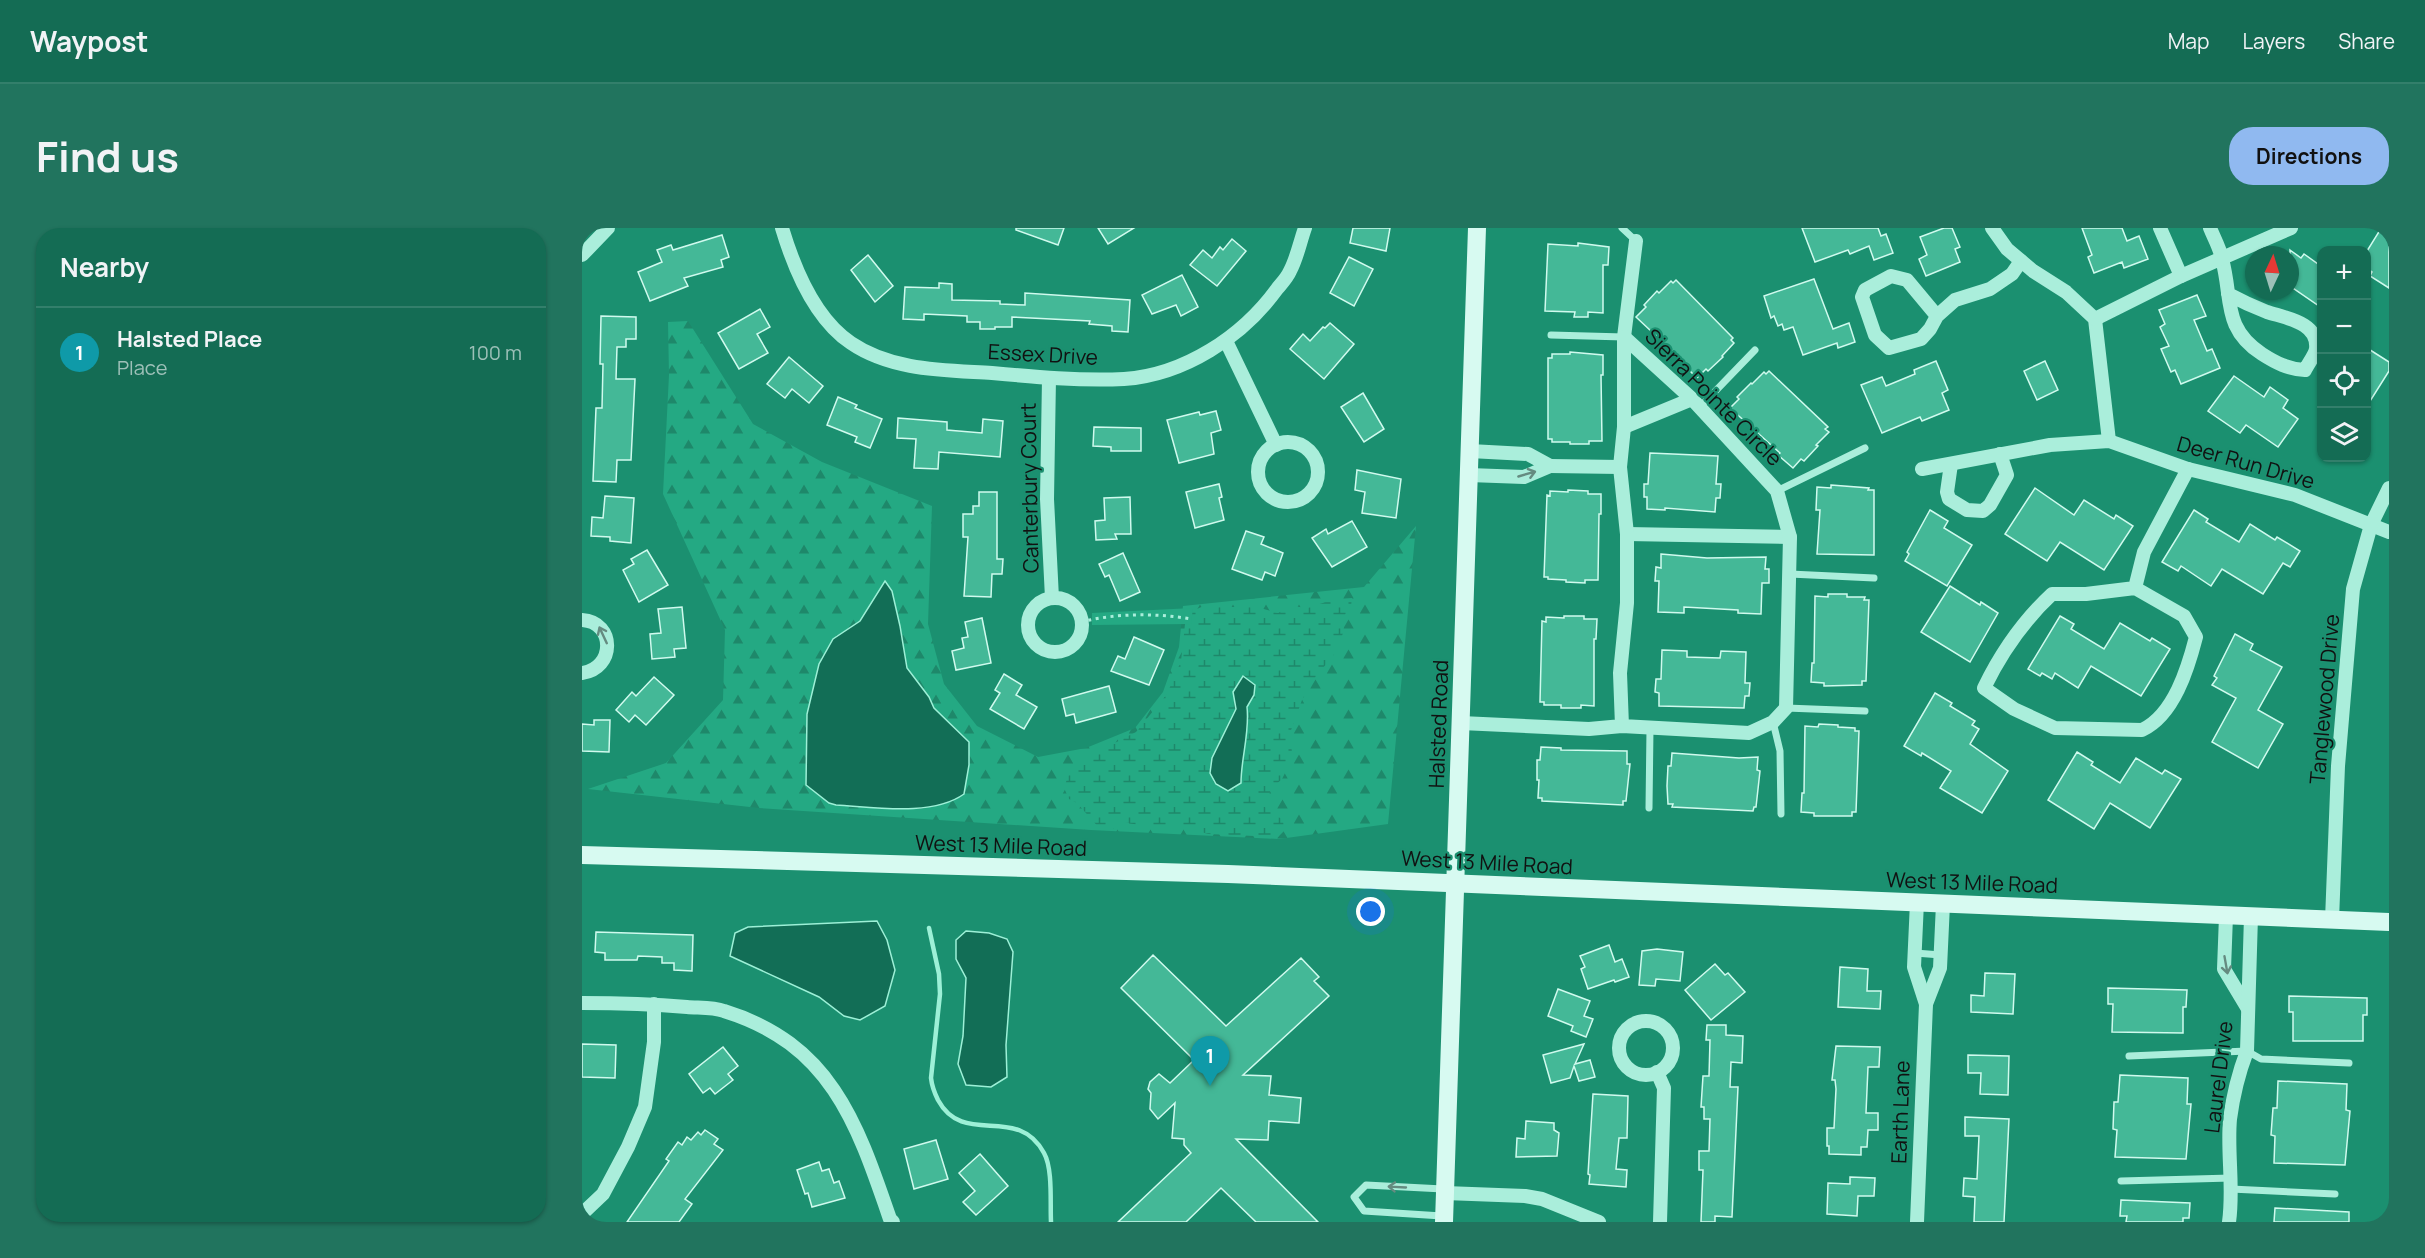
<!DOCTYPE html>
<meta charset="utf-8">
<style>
body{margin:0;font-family:Manrope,sans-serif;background:#21745e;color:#f1f3f6}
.controls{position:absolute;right:18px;top:18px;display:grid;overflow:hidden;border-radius:12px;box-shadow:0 2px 4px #0004}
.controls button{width:54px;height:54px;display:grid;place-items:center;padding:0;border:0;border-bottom:2px solid #337f6b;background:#146c54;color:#f1f3f6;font:30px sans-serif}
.compass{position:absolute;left:1663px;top:18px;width:54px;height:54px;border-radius:50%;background:#146c54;box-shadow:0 2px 4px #0004;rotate:4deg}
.you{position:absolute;left:789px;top:684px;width:21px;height:21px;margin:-15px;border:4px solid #fff;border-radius:50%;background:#1a73e8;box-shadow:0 0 0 9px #1a73e833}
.badge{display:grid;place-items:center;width:39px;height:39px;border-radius:50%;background:#90b9f0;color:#fff;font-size:20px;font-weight:700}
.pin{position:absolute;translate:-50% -50px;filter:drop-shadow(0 2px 3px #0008)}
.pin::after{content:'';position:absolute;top:32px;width:21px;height:18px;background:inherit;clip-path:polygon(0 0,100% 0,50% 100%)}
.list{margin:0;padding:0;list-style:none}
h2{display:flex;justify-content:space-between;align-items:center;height:78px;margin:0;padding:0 24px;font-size:26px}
h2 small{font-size:20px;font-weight:400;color:#9dc0b8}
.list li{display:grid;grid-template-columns:39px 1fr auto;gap:18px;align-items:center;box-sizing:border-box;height:90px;padding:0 24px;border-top:2px solid #337f6b}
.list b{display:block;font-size:22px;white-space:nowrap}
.list p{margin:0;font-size:20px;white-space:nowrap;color:#9dc0b8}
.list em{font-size:20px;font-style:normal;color:#9dc0b8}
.icon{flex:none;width:33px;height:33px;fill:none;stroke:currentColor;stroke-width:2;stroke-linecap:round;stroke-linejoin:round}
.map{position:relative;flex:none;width:1807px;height:994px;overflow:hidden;border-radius:24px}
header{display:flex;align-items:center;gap:36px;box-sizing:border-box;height:84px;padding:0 30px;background:#146c54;border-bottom:2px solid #337f6b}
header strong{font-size:28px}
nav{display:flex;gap:33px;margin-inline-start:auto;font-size:21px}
.intro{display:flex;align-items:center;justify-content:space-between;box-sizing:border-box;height:144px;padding:0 36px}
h1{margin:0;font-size:42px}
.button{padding:15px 27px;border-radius:24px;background:#90b9f0;color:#111;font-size:21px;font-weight:700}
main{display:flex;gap:36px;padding:0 36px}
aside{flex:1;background:#146c54;border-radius:24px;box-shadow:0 2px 4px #0004}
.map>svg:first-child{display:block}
.forest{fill:url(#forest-firs)}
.wetland{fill:url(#wetland-marsh)}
.park{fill:#24a983}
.water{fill:#126e56;stroke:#9df0d7;stroke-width:1.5}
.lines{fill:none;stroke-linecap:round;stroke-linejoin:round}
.stream{stroke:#9df0d7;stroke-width:4.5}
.building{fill:#44b897;stroke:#d0faee;stroke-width:1.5}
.path{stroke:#aaeedb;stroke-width:3;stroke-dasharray:3 4.5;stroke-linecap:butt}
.lane{stroke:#aaeedb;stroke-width:7}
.street{stroke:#aaeedb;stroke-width:14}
.secondary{stroke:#d7faf1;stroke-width:18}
.oneway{stroke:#658b80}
.labels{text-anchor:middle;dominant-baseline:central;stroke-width:4.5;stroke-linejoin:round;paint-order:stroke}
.street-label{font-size:21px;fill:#111;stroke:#1b9070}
</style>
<header>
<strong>Waypost</strong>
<nav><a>Map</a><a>Layers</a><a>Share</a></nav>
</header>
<div class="intro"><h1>Find us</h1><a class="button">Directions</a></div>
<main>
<aside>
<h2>Nearby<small></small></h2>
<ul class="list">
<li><span class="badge" style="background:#0f9aa8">1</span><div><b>Halsted Place</b><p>Place</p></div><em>100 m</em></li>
</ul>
</aside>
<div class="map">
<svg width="1807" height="994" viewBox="0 0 1807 994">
<defs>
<pattern id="forest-firs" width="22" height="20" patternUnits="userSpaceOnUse" patternTransform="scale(1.5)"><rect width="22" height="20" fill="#24a983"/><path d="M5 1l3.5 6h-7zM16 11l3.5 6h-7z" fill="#1e886a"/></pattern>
<pattern id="wetland-marsh" width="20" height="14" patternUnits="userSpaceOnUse" patternTransform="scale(1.5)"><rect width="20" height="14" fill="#24a983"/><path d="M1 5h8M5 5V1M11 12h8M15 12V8" fill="none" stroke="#1e886a"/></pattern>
</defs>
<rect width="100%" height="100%" fill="#1b9070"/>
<path class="forest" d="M106,93l65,103 69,38 110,44 -4,118 16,60 33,42 61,31 48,-9 49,-20 28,-36 16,-45 4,-41 181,-19 52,-61 -28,298 -109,15 -188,-9 -332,-22 -171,-19 78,-26 57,-63 2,-70 -62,-136 6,-119 -1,-53z"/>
<path class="wetland" d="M770,370l-1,8 -6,9 -2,18 -7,19 -22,27 -12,21 -12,33 2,20 -4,14 -6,12 -11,10 -6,18 18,13 1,11 -6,6 -70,-3 -26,-8 -28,3 -33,-8 -8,8 -12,1 -24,-27 -8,-4 -5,-11 4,-12 7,-11 10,-8 20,-9 31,-16 31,-38 14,-33 4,-37 5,-12 16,-7 27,2 16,-2 29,8 15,-7 14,2 22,-7z"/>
<path class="park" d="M611,380l-2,16 -99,1v-12z"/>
<g class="water">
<path d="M303,353l7,10 8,35 7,42 22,29 5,11 35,34v23l-5,29c-32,23 -91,13 -128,11l-7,-2 -23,-18 1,-71 12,-50 14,-25 27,-18z"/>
<path d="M661,448l12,9 -1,10 -7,12c3,25 -6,51 -6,76l-13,8 -12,-7 -6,-11 2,-15 24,-49 -3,-17z"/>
<path d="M295,693l10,19 8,30 -10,36 -25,14 -16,-4 -25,-19 -89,-41 5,-23 13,-6z"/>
<path d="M384,703l23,2 18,6 6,13 -7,93 1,32 -16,10 -25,-2 -8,-21 5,-28 3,-58 -10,-19v-19z"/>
</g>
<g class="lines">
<path class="stream" d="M347,700l10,46 1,20 -9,84c1,9 3,14 7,22 26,48 79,3 106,53 9,16 6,50 7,69"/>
</g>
<g class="building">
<path d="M434,0h48l-6,17 -42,-15z"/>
<path d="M516,0h36l-26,16z"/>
<path d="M771,0h37l-4,23 -36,-8z"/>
<path d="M1220,0h76l3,8 5,-2 7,19 -19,7 -5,-14 -19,8 -2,-4 -33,12z"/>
<path d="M1362,0h8l8,19 -5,2 5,13 -34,14 -7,-17 8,-4 -7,-18z"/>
<path d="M1500,0h40l5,13 12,-5 9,23 -24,9 -2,-6 -28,11 -6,-16 4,-2z"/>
<path d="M1798,2l9,6v52l-19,-12 2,-4 -5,-4v-17z"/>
<path d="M140,7l7,22 -8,3 2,7 -39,11 4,8 -38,15 -12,-29 24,-10 -5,-12 14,-5 2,5z"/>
<path d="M650,11l14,12 -29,35 -27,-21 13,-15 9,8 8,-11 3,3z"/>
<path d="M996,15l31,4 -1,18h-5v48l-15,-1v5h-14l1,-5 -30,-1 3,-67 30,2z"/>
<path d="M1708,22l11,8 3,-4 18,13v41l-32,-22z"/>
<path d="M286,27l25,31 -18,16 -24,-32z"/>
<path d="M767,29l24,12 -19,37 -24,-13z"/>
<path d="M600,47l16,32 -17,9 -5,-11 -24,9 -10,-19z"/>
<path d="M1232,51l19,50 16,-6 6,19 -17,6 -1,-5 -34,12 -10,-28 -9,3 -2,-6 -4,2 -4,-10 -3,2 -7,-22z"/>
<path d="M1094,52l57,58 -2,2 3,3 -12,13 1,1 -15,14 -2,-2 -9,9 -14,-14 1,-2 -48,-45 10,-10 -2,-2 13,-14 2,2 12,-12 2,2z"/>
<path d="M357,55l13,1v16l48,1v3l25,1v-12l105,7 -2,32 -16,-1v-5l-23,-2 1,-3 -78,-4v10h-17v2h-15v-7h-13v-6l-43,-2v6l-21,-1 2,-32 34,1z"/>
<path d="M1615,67l9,21 -12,4 13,31 5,-2 8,19 -39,16 -6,-14 -4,2 -10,-23 8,-3 -9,-19 5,-3 -6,-14z"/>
<path d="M178,81l10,18 -13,7 11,19 -29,16 -21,-36z"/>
<path d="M19,88l35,1v22h-10v8h-9l-1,32h19l-4,81h-14l-1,22 -23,-1 3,-73h6l1,-44h-3z"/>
<path d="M748,95l24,21 -30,35 -34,-30 13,-15 7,7 13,-14 2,1z"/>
<path d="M1785,120l22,14v9l-22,35z"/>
<path d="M988,124l33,3v20h-2l1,66h-13v3h-19v-2h-18v-3h-4v-81h4v-4h18z"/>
<path d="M207,129l34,29 -14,17 -17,-14 -7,9 -18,-14z"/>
<path d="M1354,133l12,29 -6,3 7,17 -27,11 -2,-4 -38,16 -21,-48 21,-8 4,9 29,-12 -1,-4z"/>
<path d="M1463,133l13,29 -21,10 -13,-29z"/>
<path d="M1187,143l59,56 -3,2 4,3 -13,13 2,1 -14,15 -3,-2 -8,9 -15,-13 2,-2 -50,-45 9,-9 -2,-2 14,-14 1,1 12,-12 2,2z"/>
<path d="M1652,148l30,21 6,-10 18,13 -5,8 15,11 -20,28 -32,-22 -6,8 -32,-22z"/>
<path d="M781,165l21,36 -20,13 -23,-35z"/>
<path d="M256,169l19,8 -2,3 27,11 -12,29 -15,-6 2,-5 -30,-12z"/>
<path d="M634,183l5,19 -10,3 3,21 -35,9 -12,-43 32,-8 1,3z"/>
<path d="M316,190l49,4v8l35,3 1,-14 20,2 -3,36 -61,-5 -1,17 -24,-1 2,-29 -19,-1z"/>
<path d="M512,199l47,1v23h-30v-4l-18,-1z"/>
<path d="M1068,225l68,3 -2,28h5l-1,14h-4l-1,14 -50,-4v2l-18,-1v-12h-3v-13h4z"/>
<path d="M775,242l44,9 -5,39 -34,-5 3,-21 -10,-2z"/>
<path d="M637,256l3,13 -3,1 5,22 -29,8 -9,-36z"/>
<path d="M1249,257l38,3 -1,2h6v65l-57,-1 3,-44h-4l1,-23 14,1z"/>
<path d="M1453,260l39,27 10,-15 30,19 2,-4 17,11 -29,44 -44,-28 -13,19 -42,-27z"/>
<path d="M986,262l20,1v3h13v20h-2l-1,66h-13v3l-19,-1v-2l-18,-1v-2h-4l3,-82 3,1v-5l18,1z"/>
<path d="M397,264h18v67h6l-1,15h-10l-1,23 -27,-1 4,-59h-5v-23h10v-8h6z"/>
<path d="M23,268l29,2 -3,45 -21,-2v-4l-19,-1 1,-19 11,1z"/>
<path d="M548,269l1,37h-16l2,5 -21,1 -1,-19 10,-1 -1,-22z"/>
<path d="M1348,282l18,11 -4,7 28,17 -25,41 -42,-25 4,-7 -2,-2z"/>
<path d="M1612,282l14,9 -2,3 33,20 11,-18 25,16 2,-3 23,14 -10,16 -7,-4 -20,31 -41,-25 -11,17 -30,-20 -3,5 -16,-9z"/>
<path d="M770,293l15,26 -35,20 -20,-29 14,-9 2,5z"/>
<path d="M664,303l18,6 -3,7 22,9 -8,23 -10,-4 -3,8 -30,-11z"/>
<path d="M65,322l21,35 -29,17 -16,-32 11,-6 -3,-5z"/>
<path d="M541,325l17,39 -20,9 -11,-26 -4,2 -6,-13z"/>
<path d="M1079,326l46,4 59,-1 -1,12h4v14h-7l-1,31 -23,-1v-3l-54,-3v6l-26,-1 1,-31h-4l1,-14 5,1z"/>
<path d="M1368,358l30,19 1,-3 17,11 -28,49 -49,-30z"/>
<path d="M1246,366h19v3h18l-1,3h5l-3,81h-4v4l-38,1v-3l-13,-1 1,-19h2l1,-67 13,1z"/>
<path d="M100,379l4,41 -12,1 1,8 -23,2 -2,-25 11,-1 -3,-24z"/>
<path d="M982,388h20v3h13l-1,20h-2v67l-13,-1v3h-20v-3h-17v-3h-4l2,-81 4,1v-5l18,1z"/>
<path d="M1478,388l14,8 -3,5 33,20 16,-26 30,18 2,-3 18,11 -29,47 -50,-30 -13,22 -23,-15 -3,6 -10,-6 -2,3 -12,-7z"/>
<path d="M400,390l9,45 -35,7 -4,-19 12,-3 -2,-10 6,-1 -3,-15z"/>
<path d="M1653,406l18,10 -3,6 32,17 -24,43 25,14 -25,44 -46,-26 24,-44 -24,-13 5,-7 -3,-2z"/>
<path d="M552,409l30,13 -15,35 -38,-14 7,-15 7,3z"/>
<path d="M1080,422l25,1v6l33,1 1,-7 25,1 -1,31h5l-1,13h-4l-1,12 -85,-2v-13l-4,-1 1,-13h5z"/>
<path d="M422,446l18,11 -6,10 21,12 -13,22 -34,-20 10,-16 -5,-3z"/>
<path d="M72,449l20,18 -28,30 -11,-10 -6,7 -13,-12 16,-18 4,4z"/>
<path d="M527,458l7,26 -40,11 -2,-9 -8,2 -4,-17z"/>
<path d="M1353,465l17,10 -2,3 25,15 -3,4 7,4 -9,15 38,27 -26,42 -42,-25 11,-17 -29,-18 -1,3 -17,-10z"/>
<path d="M12,492h16l-1,32 -27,-1v-27l12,1z"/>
<path d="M1237,496l19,1v2l17,1v3h4l-3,81h-4v4h-38v-3l-13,-1 1,-19h2l1,-67 13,1z"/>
<path d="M959,519l20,1v2l66,1v13h3l-4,37h-3v4l-81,-4v-3h-4l1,-18h-2v-20h3z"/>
<path d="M1495,524l16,10 -2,3 29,18 16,-25 26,16 3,-4 16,9 -31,49 -40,-25 -16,26 -46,-29z"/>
<path d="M1090,525l67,5 19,-1 -1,13 3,1 -4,36h-2l-1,4 -81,-4 1,-3h-5l-1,-18 1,-20h3z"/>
<path d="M14,704l97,3 -1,36 -18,-1v-7h-12v-6l-24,-1 -1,4h-32v-7l-10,-1z"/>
<path d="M1027,717l6,17 7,-3 7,18 -14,5 -1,-2 -26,9 -7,-20 4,-2 -5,-11z"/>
<path d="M1075,721l26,3 -3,29 -24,-2 -1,7 -16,-1 3,-34z"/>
<path d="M571,727l73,71 75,-68 18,19 -5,4 15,15 -86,79 28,1 -2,19 32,3 -2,25 -30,-2 -1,19 -32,-1 82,83h-62l-35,-34 -35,34h-68l73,-69 -7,-8v-6l-12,-1 3,-35 -17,16 -8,-10 1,-16 -3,-4 2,-7 9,-8 11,9 24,-23 -73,-72z"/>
<path d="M1133,736l10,11 3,-2 17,19 -34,28 -26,-30z"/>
<path d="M1258,739l28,2 -1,22h14l-1,18 -42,-2z"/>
<path d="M1403,745l30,1 -2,40 -42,-2v-17l13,1z"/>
<path d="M1526,760l79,2 -1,17h-3v26l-71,-1 1,-28h-5z"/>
<path d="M976,761l32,12 -6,15 9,3 -7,18 -15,-6 2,-5 -25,-10z"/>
<path d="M1707,768l78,2v17h-4v26h-70v-29h-4z"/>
<path d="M1125,797h19v10l17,1 -1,27 -11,-1 -1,25h8l-6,130 -17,-1v6h-14l2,-52h-4v-19h10l1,-32h-6v-12h-3l2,-31h6l1,-36h-4z"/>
<path d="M0,816l34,1 -1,33 -33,-1z"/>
<path d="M1002,816l-9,20 15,-4 5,17 -16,4 -5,-15 -4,12 -19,5 -8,-28z"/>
<path d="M1254,818l44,1 -1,20h-11l-2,46h12v17h-10l-1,17h-6v8l-32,-1v-8h-2v-18h7l2,-39 -1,-9h-3z"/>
<path d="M141,819l15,19 -10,8 5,6 -18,14 -5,-6 -7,5 -14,-19z"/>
<path d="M1386,827l41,1 -1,39 -28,-1 1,-21h-13z"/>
<path d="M1538,847l68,3 -1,26h4l-5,55 -71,-2 2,-27 -4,-1 1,-27h4z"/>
<path d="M1696,853l69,3 -1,26 4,1 -5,54 -71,-2 1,-27 -4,-1 2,-27h4z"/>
<path d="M1011,866l35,2 -1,42h-8l-3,31 11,1 -1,17 -37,-3 1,-9 -2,-1z"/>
<path d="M1383,889l44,2 -5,103h-30l1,-25 -12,-1 1,-18 13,1 2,-43h-14z"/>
<path d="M944,893l28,2v7l5,3 -2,23 -41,1 1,-19 8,1z"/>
<path d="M123,902l13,9 -4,5 9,6 -38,49 7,5 -13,18h-52l42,-61 -3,-2 12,-17 4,3 5,-8 4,3 7,-8 3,3z"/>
<path d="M354,912l12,39 -34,10 -10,-40z"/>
<path d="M398,926l28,32 -32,29 -13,-13 12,-11 -16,-18z"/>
<path d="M237,934l3,9 7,-2 5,14 5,-2 6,17 -33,9 -4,-14 -3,1 -8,-24z"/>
<path d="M1268,949l25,1 -1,18h-16l-1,20 -30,-2 1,-31 22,1z"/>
<path d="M1539,972l69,3 -1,15h-6v4h-57l1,-6h-7z"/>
<path d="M1693,980l74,4v10h-75z"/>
</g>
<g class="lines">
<path class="path" d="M499,394c36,-9 74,-9 110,-3"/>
<g class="lane">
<path d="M1040,0l14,13"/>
<path d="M969,107l73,2"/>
<path d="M1118,179l55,-57"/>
<path d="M1195,263l88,-43"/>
<path d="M1208,346l84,4"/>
<path d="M1204,480l79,3"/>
<path d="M1191,494l7,29 1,63"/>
<path d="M1067,580l1,-79"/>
<path d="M1333,725l26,2"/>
<path d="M1547,828l118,-5 14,8 88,4"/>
<path d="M1539,953l110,-3"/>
<path d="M1649,961l104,5"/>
<path d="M860,988l-78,-5 -10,-14 12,-12 77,4"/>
</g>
<g class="street">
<path d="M200,0c12,40 33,91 69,115 41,28 94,27 141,30 44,4 88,8 132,6 60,-4 118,-42 153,-90 4,-5 10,-11 13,-18 7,-13 10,-29 15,-43"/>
<path d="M1410,0l15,21 26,22 33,21 29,27 14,122"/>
<path d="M1578,0l21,48"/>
<path d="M1628,0c4,10 10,20 12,31 11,40 0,69 40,95 14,9 26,15 43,16 3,-6 10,-15 11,-21 3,-27 -31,-31 -49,-37 -13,-5 -26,-11 -39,-18"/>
<path d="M0,27l26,-27"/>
<path d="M1355,88l-30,-36 -16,-4 -26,14 -3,7 13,38 14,13 32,-9 9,-10 7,-13 18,-16 35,-11 22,-15 9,-13"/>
<path d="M1513,91l86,-43 110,-48"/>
<path d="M1042,109l12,-96"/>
<path d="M644,113l50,104"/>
<path d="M467,150l-2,121 5,99"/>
<path d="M1042,199l68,-28"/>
<circle cx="706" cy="244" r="30"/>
<path d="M1369,236l-4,28 2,7 18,11 16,1 7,-6 17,-30 -7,-21"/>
<path d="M968,238l70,1"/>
<path d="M1340,241l128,-24 59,-4 79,28 107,26 94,37"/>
<path d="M887,247l55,2 26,-11 -22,-12 -58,-3"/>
<path d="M1045,306l163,3"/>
<path d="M1553,360l49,28 12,21c-8,31 -22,78 -54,93l-87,-2 -41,-19 -30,-21c17,-35 39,-67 68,-94h34l49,-6 9,-36 44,-83"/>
<circle cx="473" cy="397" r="27"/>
<path d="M0,392c34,2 33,49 0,53"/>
<path d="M879,495l128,6 33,-3 127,7 24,-11 13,-14 4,-171 -13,-46 -85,-92 -68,-62v90l-4,40 7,67v69l-7,70 2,53"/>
<path d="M1335,674l-3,65 12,37"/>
<path d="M1644,688l-2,53 24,40"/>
<path d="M1750,692l6,-154 15,-177 18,-64 18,-37"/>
<path d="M0,775c35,0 70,1 105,4 12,1 26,0 37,4 107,33 133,112 166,208l3,3"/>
<circle cx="1064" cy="820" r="27"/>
<path d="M1075,844l7,16 -4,134"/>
<path d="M863,965l80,3 17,3 57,23"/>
<path d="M0,986l21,-20 25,-47 17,-40 9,-65v-38"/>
<path d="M1335,994l9,-218 14,-36 3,-64"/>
<path d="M1647,994c5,-34 -2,-69 1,-103 3,-23 9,-47 17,-68l4,-135"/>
</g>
<g class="secondary">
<path d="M0,627l646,19 1161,48"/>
<path d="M862,994l33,-994"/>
</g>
</g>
<defs><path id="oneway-shaft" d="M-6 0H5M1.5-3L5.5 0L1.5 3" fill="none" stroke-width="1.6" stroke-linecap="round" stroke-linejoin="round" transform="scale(1.5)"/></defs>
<g class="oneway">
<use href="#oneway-shaft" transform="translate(945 246) rotate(-16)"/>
<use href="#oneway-shaft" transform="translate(21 407) rotate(-115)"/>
<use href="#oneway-shaft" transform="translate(1644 737) rotate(80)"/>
<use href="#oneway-shaft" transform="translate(815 959) rotate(-177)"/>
</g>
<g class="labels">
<g class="street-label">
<text transform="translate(461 126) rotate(3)">Essex Drive</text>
<text transform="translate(1132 169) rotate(45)">Sierra Pointe Circle</text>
<text transform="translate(1664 234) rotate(16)">Deer Run Drive</text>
<text transform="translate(447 260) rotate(-91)">Canterbury Court</text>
<text transform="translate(1742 471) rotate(-85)">Tanglewood Drive</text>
<text transform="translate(856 496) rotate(-88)">Halsted Road</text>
<text transform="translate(419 617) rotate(2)">West 13 Mile Road</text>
<text transform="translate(905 634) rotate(3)">West 13 Mile Road</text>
<text transform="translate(1390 654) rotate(2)">West 13 Mile Road</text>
<text transform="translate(1636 849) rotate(-83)">Laurel Drive</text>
<text transform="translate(1318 884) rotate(-88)">Earth Lane</text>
</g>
</g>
</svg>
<div class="controls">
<button>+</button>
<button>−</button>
<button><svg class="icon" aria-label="locate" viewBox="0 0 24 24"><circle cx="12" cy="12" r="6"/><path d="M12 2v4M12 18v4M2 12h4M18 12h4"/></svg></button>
<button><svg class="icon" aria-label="layers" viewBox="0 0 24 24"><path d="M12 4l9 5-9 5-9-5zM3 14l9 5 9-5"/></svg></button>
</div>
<svg class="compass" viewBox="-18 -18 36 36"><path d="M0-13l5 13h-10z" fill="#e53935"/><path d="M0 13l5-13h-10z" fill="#9dc0b8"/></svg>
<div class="you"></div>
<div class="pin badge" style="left:628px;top:858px;background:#0f9aa8">1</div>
</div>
</main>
